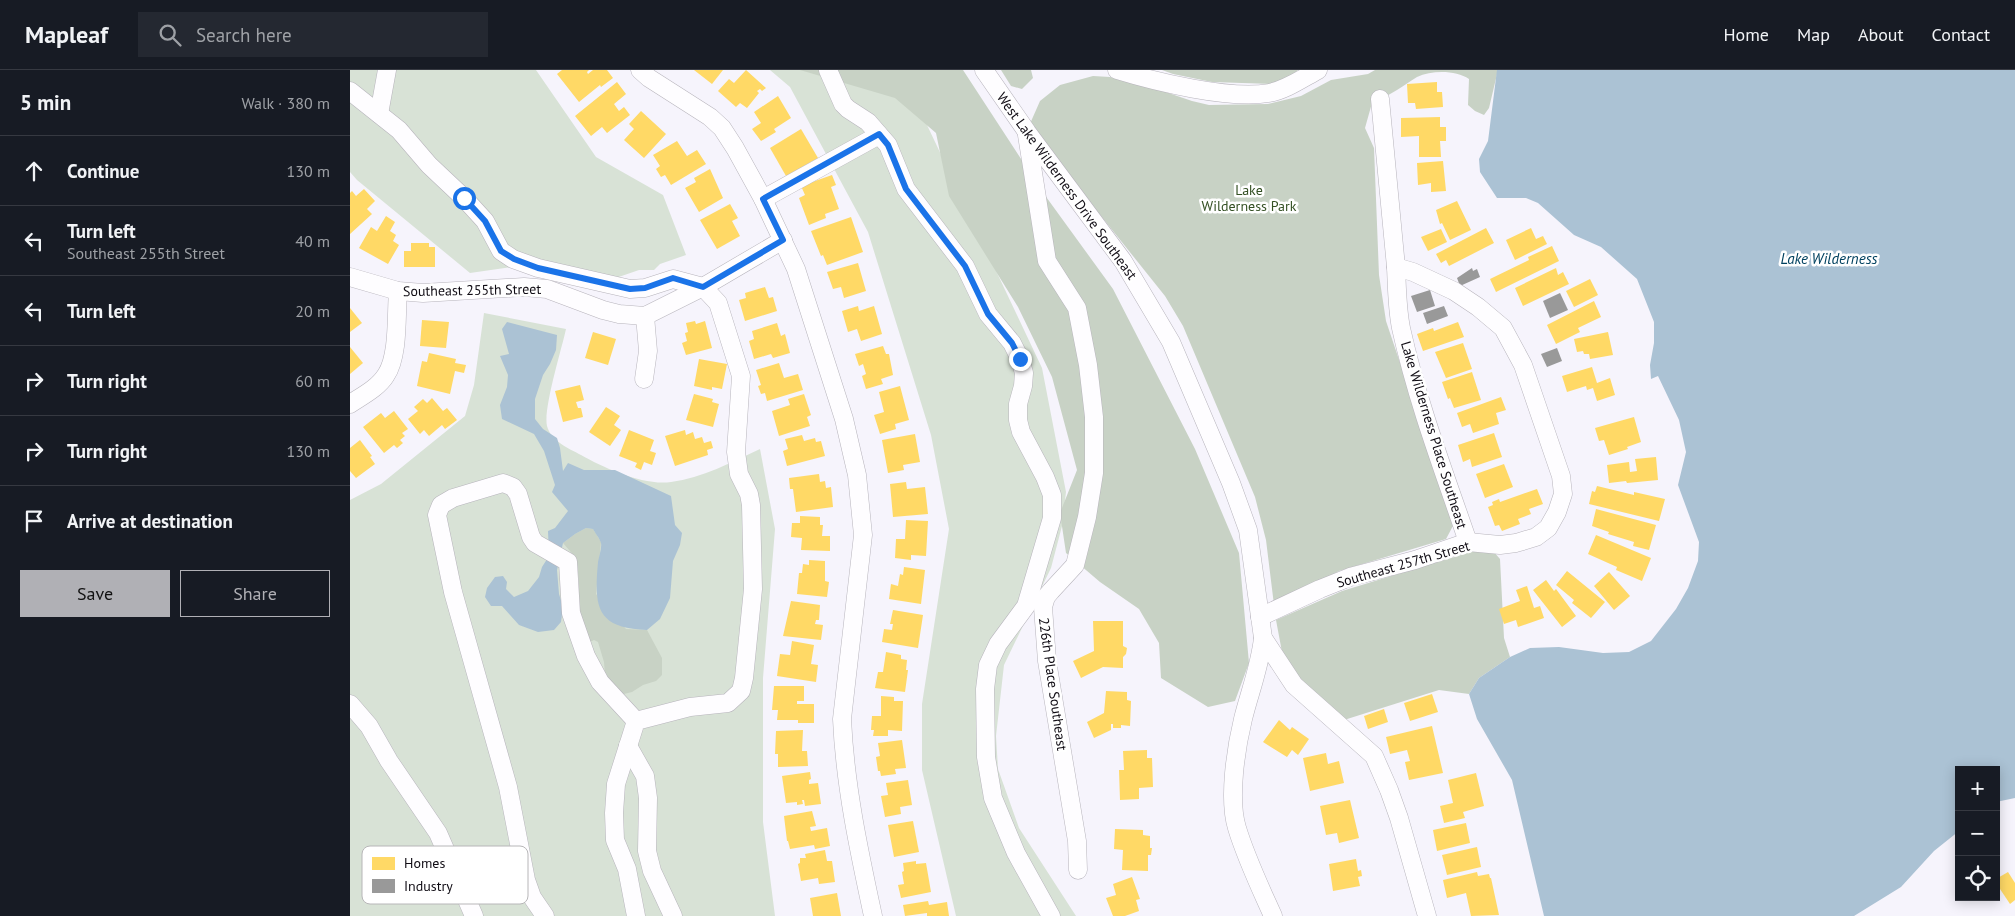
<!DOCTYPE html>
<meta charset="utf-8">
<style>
body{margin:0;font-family:"PT Sans",sans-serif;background:#242831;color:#f1f3f6}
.controls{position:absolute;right:15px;bottom:15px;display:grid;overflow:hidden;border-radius:0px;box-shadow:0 2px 12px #0003}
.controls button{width:45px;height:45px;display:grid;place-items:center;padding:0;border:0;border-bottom:1px solid #363941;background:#171b24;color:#f1f3f6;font:25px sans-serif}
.stop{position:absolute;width:15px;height:15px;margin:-11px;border:4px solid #1a73e8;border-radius:50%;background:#fff}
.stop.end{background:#1a73e8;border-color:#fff;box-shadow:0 1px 5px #0008}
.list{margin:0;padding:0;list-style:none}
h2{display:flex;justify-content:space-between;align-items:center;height:65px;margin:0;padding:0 20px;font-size:21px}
h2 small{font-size:16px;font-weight:400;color:#9ea1a6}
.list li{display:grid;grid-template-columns:32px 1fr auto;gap:15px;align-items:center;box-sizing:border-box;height:70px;padding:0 20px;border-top:1px solid #363941}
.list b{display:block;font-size:19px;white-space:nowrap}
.list p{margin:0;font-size:16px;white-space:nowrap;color:#9ea1a6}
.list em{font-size:16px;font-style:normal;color:#9ea1a6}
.actions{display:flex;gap:10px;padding:15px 20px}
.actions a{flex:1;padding:11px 0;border:1px solid #b0b0b5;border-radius:0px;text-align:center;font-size:18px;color:#b0b0b5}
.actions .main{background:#b0b0b5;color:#111}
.icon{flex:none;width:28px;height:28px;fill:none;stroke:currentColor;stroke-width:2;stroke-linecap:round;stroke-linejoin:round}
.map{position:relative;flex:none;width:1665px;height:846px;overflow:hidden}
header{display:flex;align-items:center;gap:30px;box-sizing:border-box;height:70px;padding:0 25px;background:#171b24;border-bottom:1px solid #363941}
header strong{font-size:24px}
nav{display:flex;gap:28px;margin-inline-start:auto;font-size:18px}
.search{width:350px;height:45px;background:#242831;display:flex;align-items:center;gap:12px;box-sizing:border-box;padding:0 18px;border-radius:0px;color:#9ea1a6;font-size:19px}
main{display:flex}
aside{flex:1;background:#171b24}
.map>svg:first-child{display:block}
.green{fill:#d8e2d6}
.forest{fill:#c8d2c5}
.water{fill:#abc2d4}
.homes{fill:#ffd966}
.industry{fill:#999}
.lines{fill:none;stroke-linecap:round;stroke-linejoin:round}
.minor-casing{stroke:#b7b4bc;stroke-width:19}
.minor{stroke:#fefdff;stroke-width:18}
.route{stroke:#1a73e8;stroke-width:6}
.labels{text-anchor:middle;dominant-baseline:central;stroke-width:5;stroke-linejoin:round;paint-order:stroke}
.street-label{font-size:14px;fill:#100c14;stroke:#fff}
.park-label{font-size:14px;fill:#345023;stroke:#fff}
.water-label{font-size:15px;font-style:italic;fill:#00415f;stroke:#fff}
.key{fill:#fff;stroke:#b7b6b8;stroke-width:1}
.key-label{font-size:14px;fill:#100c14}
</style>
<header>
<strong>Mapleaf</strong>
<div class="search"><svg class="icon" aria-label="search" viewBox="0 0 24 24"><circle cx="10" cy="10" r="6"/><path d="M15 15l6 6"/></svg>Search here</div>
<nav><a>Home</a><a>Map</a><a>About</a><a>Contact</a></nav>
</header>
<main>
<aside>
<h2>5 min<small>Walk · 380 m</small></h2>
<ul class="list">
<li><svg class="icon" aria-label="ahead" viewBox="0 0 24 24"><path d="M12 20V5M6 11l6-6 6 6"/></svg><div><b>Continue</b></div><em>130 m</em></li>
<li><svg class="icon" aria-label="left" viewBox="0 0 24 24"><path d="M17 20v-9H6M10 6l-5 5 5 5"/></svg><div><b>Turn left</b><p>Southeast 255th Street</p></div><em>40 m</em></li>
<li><svg class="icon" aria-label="left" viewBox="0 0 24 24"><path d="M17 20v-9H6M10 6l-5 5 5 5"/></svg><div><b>Turn left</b></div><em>20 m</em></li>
<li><svg class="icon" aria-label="right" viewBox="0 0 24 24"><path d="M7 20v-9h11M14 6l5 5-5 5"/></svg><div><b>Turn right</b></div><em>60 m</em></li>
<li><svg class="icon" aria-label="right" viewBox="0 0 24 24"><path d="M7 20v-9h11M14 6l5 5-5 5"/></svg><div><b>Turn right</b></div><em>130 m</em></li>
<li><svg class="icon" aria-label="arrive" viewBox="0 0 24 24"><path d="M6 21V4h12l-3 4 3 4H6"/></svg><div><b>Arrive at destination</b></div></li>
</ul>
<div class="actions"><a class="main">Save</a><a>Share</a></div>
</aside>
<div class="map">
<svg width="1665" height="846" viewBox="0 0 1665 846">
<rect width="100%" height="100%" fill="#f6f4fc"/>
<g class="green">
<path d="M0,0h186l60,87 67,38 23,60 -26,9 -6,6h-15l-29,10 -69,-17 -71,10 -113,-93 -7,-8z"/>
<path d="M420,0h131l141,298 24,124 -4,34 -11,42 -47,97 -8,71 2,33 21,59 57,88h-120l-34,-146v-66l27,-175 -18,-94 -63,-203 -78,-145z"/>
<path d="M134,243l82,16c-4,19 -23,80 -19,97 4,15 21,22 34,29 23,13 63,31 90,27 31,-4 61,-20 89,-33l15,80 -12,149v144l12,94h-425v-416l31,-16 84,-68 9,-31z"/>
</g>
<g class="forest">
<path d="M450,0h163l81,124 69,95 82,160 44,104 10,110 -14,38 -27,6 -47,-29 -2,-35 -20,-34 -39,-27 -34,-29 -6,-40 17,-43 -25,-93 -34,-70 -69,-111 -13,-63 -41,-35z"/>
<path d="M651,0h30l2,8 -11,11 -11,-3z"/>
<path d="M812,0h136l-7,6 -16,8 -63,-2 -39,-8z"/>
<path d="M1025,0h123l-9,38 -5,7 -9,-4 -7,-6 1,-26c-13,-9 -37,-9 -52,-2 -7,4 -13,9 -20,13 -8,5 -16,9 -25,13l-7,25 9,20 5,127 7,46 68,203 -8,15 -107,32 -65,34 -8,-65 -11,-43 -72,-171 -18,-30 -136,-170 11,-25 20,-16 33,-9 17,1 26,5 56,19 17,4 59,-1 33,-8 30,-16 37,-6z"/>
<path d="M236,458l7,1 8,13 -5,52 30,35 21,1 15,28v17l-6,6 -13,4 -11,7 -8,2 -6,-3 -13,-16 -1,-13 -6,-20 -4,-2 -4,2 -4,-3 -9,-38 2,-21 -3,-22 -13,-15 12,-9z"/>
<path d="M1143,481l7,8 4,79 6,19 -31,21 -10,16 -30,-4 -95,30 -40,-31 -22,-37 -6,-32 66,-29 36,-11 93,-28z"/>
</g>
<g class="water">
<path d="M1147,0h518v728l-19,4v-32h-37v61l-25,20 -33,36 -47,29h-310l-32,-136 -35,-61 -8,-25 10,-16 31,-21 20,-9 29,-1 44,6 26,-1 22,-11 25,-32 12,-21 10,-27 1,-19 -21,-57 8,-33 -7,-32 -21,-44 -7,3 -1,-14 4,-22v-21l-17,-43 -36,-32 -27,-12 -36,-32 -12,-5h-29l-17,-26 -1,-13 9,-18z"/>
<path d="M157,252l50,13 -1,15 -6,14 -7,11 -8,24v20l8,10 14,9 3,10 3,23 5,-8 16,7h31l56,26 4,29 7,8 -2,12 -7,16 -3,37 -10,21 -13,11c-51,-2 -53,-23 -49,-68 1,-6 4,-14 3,-19 -1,-4 -6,-10 -8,-14l-7,-1 -11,6 -12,9 -6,27 2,24 4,13 -2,15 -7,8 -16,2 -19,-7 -17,-19h-11l-6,-9 2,-9 8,-11 8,-1 4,6 -1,7 8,8 14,-6 11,-14 3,-10 7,-11 -1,-25 7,-3 13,-17 -16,-19 3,-7 -11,-34 -10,-17 -32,-15 -2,-14 7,-18 1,-12 -8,-19 9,-2 -7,-25z"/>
</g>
<g class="homes">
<path d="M212,0h27l-2,2 1,2 5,-4h14l6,8 -12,9 -1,-2 -21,17 -22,-28z"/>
<path d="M344,0h29l-11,14z"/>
<path d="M396,0l20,18 -4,3 -2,-2 -3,2 2,2 -12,15 -7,-5 -4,4 -18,-16 11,-12 5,4z"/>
<path d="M267,12l9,12 -12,10 5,7 5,-4 6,8 -23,18 -5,-6 -11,9 -16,-20z"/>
<path d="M1087,12v10h5l1,15 -27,2 -1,-6h-7l-1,-19z"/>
<path d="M428,26l13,22 -17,11 2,3 -15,9 -9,-12 9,-6 -7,-11z"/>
<path d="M291,41l25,23 -22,24 -20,-18 10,-11 -5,-5z"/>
<path d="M1090,47v10h6v14h-6l1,16h-22v-21l-18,1v-19z"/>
<path d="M451,59l17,29 -32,18 -16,-28z"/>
<path d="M327,71l10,15 10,-6 9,14 -35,21 -6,-10 -4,2 -5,-8 4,-3 -7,-11z"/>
<path d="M1093,91l3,30 -15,1v-9l-13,2 -1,-22z"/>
<path d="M360,99l13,29 -24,14 -14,-24 11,-6 -2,-4z"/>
<path d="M482,105l4,10 -5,2 8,22 -14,5 1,4 -17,7 -10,-27 6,-3 -4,-9z"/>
<path d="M14,119l11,12 -8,8 5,5 -22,20v-41l2,-2 4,5z"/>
<path d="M1107,131l14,29 -21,10 -8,-17 -2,1 -4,-14z"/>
<path d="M380,134l8,14 -6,3 8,15 -23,13 -17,-29z"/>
<path d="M36,146l9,6 -5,9 6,4 -3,6 6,4 -11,19 -29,-16 12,-21 6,4z"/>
<path d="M501,147l12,35 -36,13 -4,-10 -2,1 -10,-25z"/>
<path d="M1136,158l8,15 -45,23 -3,-6 -5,3 -5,-9z"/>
<path d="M1181,158l5,11 7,-3 4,8 -32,16 -9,-20z"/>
<path d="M1091,159l6,13 -19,9 -7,-14z"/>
<path d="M61,173h18v4h6v20h-31v-16h7z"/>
<path d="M1202,176l7,15 -63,31 -6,-13 39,-19 -1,-3z"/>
<path d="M508,193l8,28 -22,7 -3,-11 -8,2 -6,-17z"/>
<path d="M1206,198l2,7 5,-3 6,12 -46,22 -8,-18z"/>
<path d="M1240,209l8,16 -24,12 -8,-16z"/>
<path d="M415,217l4,11 4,-1 4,14 -32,10 -6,-21 7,-2 -1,-5z"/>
<path d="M1244,231l7,16 -23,11 2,4 -24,12 -9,-19z"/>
<path d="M508,236l1,5 15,-5 8,28 -21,7 -4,-12 -9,3 -6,-21z"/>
<path d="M0,238l12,15 -12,9z"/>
<path d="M72,250l27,2 -3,26 -26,-2z"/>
<path d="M345,251l1,3 9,-3 7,27 -26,7 -4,-12 5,-2 -2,-8 3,-1 -2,-9z"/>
<path d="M1108,252l6,15 -41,14 -6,-17 16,-6 1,3z"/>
<path d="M427,253l4,13 4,-2 5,19 -17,5 -2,-4 -17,5 -5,-18 5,-2 -2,-8z"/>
<path d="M243,262l23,7 -8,26 -23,-7z"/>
<path d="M1258,262l5,23 -23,4 -1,-5h-5l-1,-3 -6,1 -3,-13z"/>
<path d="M1113,273l9,26 -26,9 -11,-26z"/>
<path d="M533,276l3,8h3l4,21 -12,4 2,5 -17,5 -4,-13 4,-2 -3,-10 -4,2 -4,-12z"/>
<path d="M0,277l13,16 -13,11z"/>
<path d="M79,283l27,6 -1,4 11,2 -2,8 -9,-2 -5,23 -33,-8 5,-25 5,1z"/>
<path d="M349,289l28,5 -5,25 -10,-2v3l-18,-4z"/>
<path d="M429,293l5,15 14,-4 5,16 -36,11 -2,-8 -4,1 -3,-8 3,-1 -5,-15z"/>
<path d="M1242,297l5,16 13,-5 5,17 -18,6 -4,-13 -6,2 -1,-4 -19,6 -5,-16z"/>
<path d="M1122,302l9,28 -27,8 -4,-10 -2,1 -6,-17z"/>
<path d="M230,315l4,15 -8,2 2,6h3l2,9 -20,5 -8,-31z"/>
<path d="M550,316l9,34 -14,4 1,5 -16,5 -6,-19 10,-3 -5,-20z"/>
<path d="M344,324l19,5 -1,3 7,2 -6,23 -27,-7z"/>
<path d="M454,324l7,21 -4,2 3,9 -31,10 -7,-25 18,-6 -2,-6z"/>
<path d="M1151,327l5,13 -10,3 3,11 -26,9 -3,-9 -8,3 -5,-14z"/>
<path d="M82,328l11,13 4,-3 10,12 -12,9 -3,-4 -13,11 -5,-6 -4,4 -12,-15 10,-8 -4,-4 9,-8 4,4z"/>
<path d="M256,337l14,9 -6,9 7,5 -11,16 -21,-14z"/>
<path d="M44,341l14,18 -6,4 3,3 -5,4 3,3 -6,5 -3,-3 -10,8 -21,-26 18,-14 4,5z"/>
<path d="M1284,347l7,25 -14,5 1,2 -19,6 -5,-15 -5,1 -4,-13z"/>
<path d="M279,360l25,10 -4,11 6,2 -4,12 -8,-3 -3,8 -6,-3 2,-4 -18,-7z"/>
<path d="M335,360l1,5 7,-3 2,7 7,-2 2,6 7,-2 2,7 -6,2 1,5 -33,11 -10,-30z"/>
<path d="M1144,363l8,24 -30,10 -2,-8 -7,3 -5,-17z"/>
<path d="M565,364l5,28 -17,3 1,5 -16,3 -6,-33z"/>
<path d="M452,365l2,6 11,-3 1,4 5,-1 4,15 -38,10 -4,-15 5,-2 -3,-10z"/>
<path d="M10,370l12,16 -2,1 5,7 -19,14 -6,-7v-23z"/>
<path d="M1306,387l2,23 -31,3 -1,-2 -17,2 -2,-18 22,-3 1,10 7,-1 -2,-12z"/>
<path d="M1154,394l9,23 -28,11 -9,-24z"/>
<path d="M469,404l1,8 5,-1 1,7 5,-1 2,20 -37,5 -3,-23h-3l-1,-11z"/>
<path d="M556,412l1,7 18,-2 3,27 -35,3 -3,-33z"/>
<path d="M1247,416l37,9v-3l31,7 -6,22 -70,-17 3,-13 3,1z"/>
<path d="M1187,419l6,15 -14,5 2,5 -13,5 2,5 -18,7 -3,-6 -4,1 -7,-19 5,-2 -1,-3 7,-3 1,3z"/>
<path d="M1246,439l60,16 -7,25 -16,-4 1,-4 -26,-8 1,-2 -17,-6z"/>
<path d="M450,446l20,1v8h3l-1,11h8v15l-29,-1 1,-12 -11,-1 1,-14h8z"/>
<path d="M556,450l22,1 -2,35 -15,-1v5l-16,-2 1,-19h9z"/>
<path d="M1246,465l55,23 -9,23 -26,-11 1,-3 -29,-13z"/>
<path d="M459,490l16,1v20l4,1 -2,15 -30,-3 2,-21h3l1,-9 6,1z"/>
<path d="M554,497l21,3 -4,34 -32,-5 2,-15 7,2 2,-12 3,1z"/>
<path d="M1217,501l38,31 -14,16 -19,-15 2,-3 -18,-15z"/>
<path d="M1259,502l21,24 -16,14 -20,-24z"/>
<path d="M1196,510l8,11 2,-2 20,27 -14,11 -29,-37z"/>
<path d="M1177,516l7,22 6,-2 4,12 -26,9 -2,-7 -12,4 -5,-15 21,-8 -4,-11z"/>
<path d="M441,531l29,4 -1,15h-3l-1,4 8,1 -2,15 -38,-4z"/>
<path d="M543,540l30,5 -5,33 -36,-6 2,-13 8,1 1,-6h-3z"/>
<path d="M743,551h30v25l4,2 -1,6 -3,3v11l-20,-1 -22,11 -8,-17 21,-10z"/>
<path d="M442,571l22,4 -3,19 7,1 -2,17 -39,-6 3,-22 10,1z"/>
<path d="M536,582l15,3v4l6,1 -1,10h2l-3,22 -30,-4 3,-16h5z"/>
<path d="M424,616h30v15h-7v3h17v19h-16v-3h-21l1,-10h-6z"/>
<path d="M756,621l21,1v8l4,1 -1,25 -9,-1v3h-8v-4h-2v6l-17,8 -7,-16 17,-9z"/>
<path d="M1082,624l6,18 -28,9 -6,-18z"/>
<path d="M531,626l13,1v4h9l-1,30 -14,-1v6h-15l1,-6h-3l1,-14h9z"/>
<path d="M1034,639l4,13 -20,7 -4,-13z"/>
<path d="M929,650l11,10 2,-3 17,12 -11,16 -6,-5 -5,7 -24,-15z"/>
<path d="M1082,656l11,47 -34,7 -4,-18 5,-1 -3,-11 -17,4 -4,-17z"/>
<path d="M453,660l-1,21h5l1,15 -30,1v-13h-3l1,-23z"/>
<path d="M552,670l4,28 -11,1 1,5 -15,2 -1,-5h-2l-2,-14 4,-1 -2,-13z"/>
<path d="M797,680v8h5l1,29 -14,1v11l-19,1 -1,-30h5l-1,-19z"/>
<path d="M976,683l2,11 11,-3 5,22 -34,8 -7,-33z"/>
<path d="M460,702l1,7 -2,1v4l9,-1 3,21 -16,2 -1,-6h-2l1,4 -6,1v-3l-11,1 -4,-27z"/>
<path d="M1126,703l8,33 -21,6 2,6 -21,5 -4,-17 13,-3 -5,-23z"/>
<path d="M558,710l4,25 -12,2 1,7 -16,3 -4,-21 7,-1 -2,-12z"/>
<path d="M1000,730l9,38 -20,5 -2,-10 -11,2 -6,-29z"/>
<path d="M462,741l4,15 -6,1 1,4 16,-3 3,18 -15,3 -1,-4 -24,4 -2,-8h-1l-3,-25z"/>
<path d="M563,751l6,31 -25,5 -6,-32z"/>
<path d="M1116,753l4,20 -33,8 -4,-21z"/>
<path d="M765,759l28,1v5l7,1v12h2l-1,7h-3v16l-26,-1 1,-20 -9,-1z"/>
<path d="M1127,777l4,20 -34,8 -5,-20z"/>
<path d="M475,780l2,11h5l3,21 -16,2 -1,-6 -17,3 -3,-17 2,-1v-5h6l-1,-4z"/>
<path d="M1006,789l2,12 3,-1 1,6 -4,1 2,9 -27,5 -4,-27z"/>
<path d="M566,791v3l10,-1 5,29 -30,6 -3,-13 6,-1 -2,-12 2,-1 -1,-8z"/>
<path d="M1127,802l1,4 11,-2 1,4h1l8,37 -28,1 -5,-23 -19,5 -4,-18z"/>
<path d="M1658,802l7,11v17l-5,4 -14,-21v-4z"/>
<path d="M782,807l8,22 -4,1 3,11 -14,5h-12l-7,-18 10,-3 -3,-11z"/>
<path d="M487,823l4,23h-28l-3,-18z"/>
<path d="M578,831l1,4 18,-3 2,14h-22v-3l-22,3 -2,-11z"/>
</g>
<g class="industry">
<path d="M1122,198l1,3 4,-2 3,8 -20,9 -3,-8z"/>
<path d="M1080,220l5,16 -18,6 -6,-16z"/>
<path d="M1210,223l8,17 -18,8 -7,-17z"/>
<path d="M1094,236l4,10 -21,8 -4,-11z"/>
<path d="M1207,278l5,13 -15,6 -6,-13z"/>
</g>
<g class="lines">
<g class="minor-casing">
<g id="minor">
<path d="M290,0l9,8 61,39 12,11 13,20 28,51 33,70 48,150 13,56 6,60 -21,184c3,67 17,132 31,197"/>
<path d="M478,0l15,34 5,5 20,13 20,23 18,44 59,77 23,48 24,29 8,16 4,14 -1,13 -5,18v16l3,12 24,45 7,18v23l-26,88 -28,38 -10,21 -3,24 1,68 7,41 23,55 35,63"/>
<path d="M634,0l43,62 96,129 48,81 60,141 17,47 15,108 31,47 80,71 15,34 10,28 28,98"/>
<path d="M767,0c39,12 113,30 152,23 17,-3 34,-15 49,-23"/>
<path d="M0,21l49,39 30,35 35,33 21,23 16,30 12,8 25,9 92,21 15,-1 28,-9 30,8 15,16 23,73 -5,76 3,22 10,20 2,11 2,84 -9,89 -3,13 -13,12 -38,4 -54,14 -20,63 -2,29 1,27 12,29 9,47"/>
<path d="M29,44l8,-44"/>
<path d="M677,65l20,126 30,47 11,57 6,52v56l-7,44 -12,48 -24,26 -5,6 -3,10 4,54 30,180 1,29"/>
<path d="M413,129l116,-64"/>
<path d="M1046,197c1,20 1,41 5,61 16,73 43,144 67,214"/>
<path d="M0,207l48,14 25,2 101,-6 23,2 56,21 16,4 26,2 58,-29 80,-47"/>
<path d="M294,309l4,-28 -3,-35"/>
<path d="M0,334c12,-8 28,-16 36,-29 13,-19 10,-61 12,-84"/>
<path d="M910,547l60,-28 30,-12 65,-17 53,-18 32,3 16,-2 20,-6 12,-9 9,-16 6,-18 -2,-18 -38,-111 -20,-37 -25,-21 -24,-16 -41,-19 -17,-5 -16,-168"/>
<path d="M913,568c-3,28 -13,53 -20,81 -7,29 -15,80 -6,109 9,30 23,59 36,88"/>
<path d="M0,634l19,22 20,35 49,72 36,83"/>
<path d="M278,676l17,30 3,22 -1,53 5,20 21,45"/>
<path d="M195,846l-13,-19 -6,-17 -18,-93 -55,-195 -16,-77 4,-10 12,-7 50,-15 10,4 5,7 13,43 4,6 33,19 3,51 15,43 14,26 36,39"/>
</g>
</g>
<use href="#minor" class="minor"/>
</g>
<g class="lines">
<path class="route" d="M114,128l21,23 16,30 13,8 24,9 92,21 15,-1 28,-10 30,9 80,-47 -20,-41 116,-65 9,11 18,44 59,77 23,48 24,29 8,16"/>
</g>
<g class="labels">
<g class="street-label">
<text transform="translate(717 116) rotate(54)">West Lake Wilderness Drive Southeast</text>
<text transform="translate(122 220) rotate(-1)">Southeast 255th Street</text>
<text transform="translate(1084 365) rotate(73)">Lake Wilderness Place Southeast</text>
<text transform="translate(1053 494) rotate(-16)">Southeast 257th Street</text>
<text transform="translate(703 614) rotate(82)">226th Place Southeast</text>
</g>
<g class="park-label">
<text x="899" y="120">Lake<tspan x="899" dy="16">Wilderness Park</tspan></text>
</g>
<g class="water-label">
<text x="1479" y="188">Lake Wilderness</text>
</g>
</g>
<rect x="12" y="776" width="166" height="58" rx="8" class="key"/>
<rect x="22" y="787" width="23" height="13" fill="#ffd966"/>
<rect x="22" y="809" width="23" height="14" fill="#999"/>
<g class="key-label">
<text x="54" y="798">Homes</text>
<text x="54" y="821">Industry</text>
</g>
</svg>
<div class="controls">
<button>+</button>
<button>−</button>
<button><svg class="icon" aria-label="locate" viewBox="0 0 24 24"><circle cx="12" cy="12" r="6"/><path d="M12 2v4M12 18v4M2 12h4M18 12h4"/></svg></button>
</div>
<div class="stop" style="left:114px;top:128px"></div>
<div class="stop end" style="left:670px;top:289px"></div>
</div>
</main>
